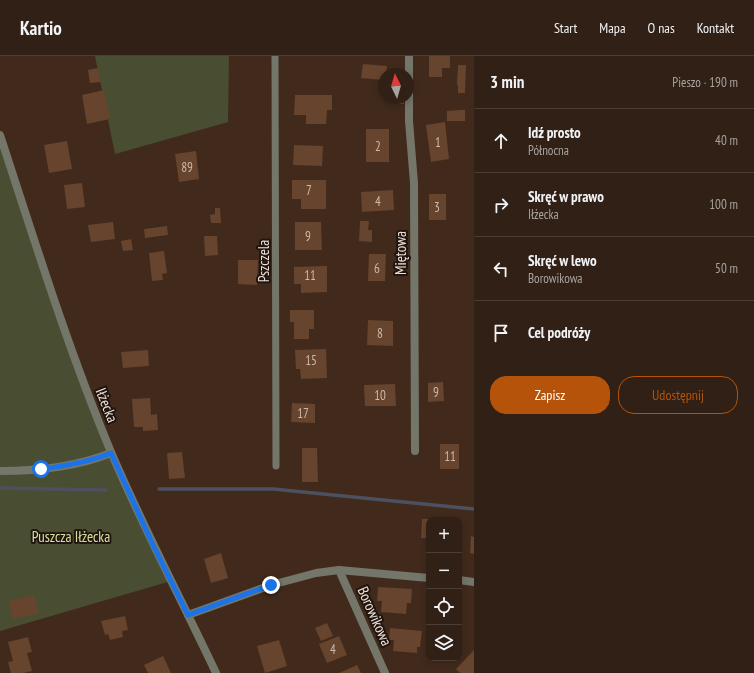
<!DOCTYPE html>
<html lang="pl">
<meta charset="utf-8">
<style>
body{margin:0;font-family:"PT Sans Narrow",sans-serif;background:#3d2d22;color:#f1f3f6}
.controls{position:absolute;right:12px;bottom:12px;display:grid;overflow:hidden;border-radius:8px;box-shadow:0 2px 6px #0003}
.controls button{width:36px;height:36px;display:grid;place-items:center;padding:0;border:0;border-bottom:1px solid #4c3e34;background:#312015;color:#f1f3f6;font:20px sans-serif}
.compass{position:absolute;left:378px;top:12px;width:36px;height:36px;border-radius:50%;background:#312015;box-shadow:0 2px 6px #0003;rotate:355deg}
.stop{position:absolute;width:12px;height:12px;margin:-9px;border:3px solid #1a73e8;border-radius:50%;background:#fff}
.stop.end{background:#1a73e8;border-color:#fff;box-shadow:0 1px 4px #0008}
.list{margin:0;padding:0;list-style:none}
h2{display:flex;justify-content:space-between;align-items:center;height:52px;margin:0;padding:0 16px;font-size:17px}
h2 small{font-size:13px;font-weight:400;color:#a8a3a0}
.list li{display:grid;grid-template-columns:26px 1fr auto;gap:12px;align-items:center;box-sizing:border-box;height:64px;padding:0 16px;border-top:1px solid #4c3e34}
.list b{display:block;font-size:15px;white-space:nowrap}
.list p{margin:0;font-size:13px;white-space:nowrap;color:#a8a3a0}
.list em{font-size:13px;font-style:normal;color:#a8a3a0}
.actions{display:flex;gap:8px;padding:12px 16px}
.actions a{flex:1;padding:9px 0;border:1px solid #b45309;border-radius:16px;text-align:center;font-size:14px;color:#b45309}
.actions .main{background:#b45309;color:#fff}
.icon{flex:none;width:22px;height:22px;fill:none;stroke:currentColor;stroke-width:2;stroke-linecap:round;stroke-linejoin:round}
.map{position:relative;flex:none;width:474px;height:617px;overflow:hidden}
header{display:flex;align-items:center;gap:24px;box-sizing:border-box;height:56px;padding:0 20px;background:#312015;border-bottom:1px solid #4c3e34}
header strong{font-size:19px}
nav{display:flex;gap:22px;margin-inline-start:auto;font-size:14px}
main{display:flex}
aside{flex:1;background:#312015}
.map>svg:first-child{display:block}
.green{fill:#494e32}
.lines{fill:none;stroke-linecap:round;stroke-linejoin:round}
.stream{stroke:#4d5061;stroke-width:3.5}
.building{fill:#66442d}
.lane{stroke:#74766a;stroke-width:7}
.street{stroke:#74766a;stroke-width:8}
.route{stroke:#1a73e8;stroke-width:5}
.labels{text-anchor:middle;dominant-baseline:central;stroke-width:4;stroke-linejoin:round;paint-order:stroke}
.number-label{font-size:13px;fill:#cdb9ac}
.street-label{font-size:15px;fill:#efe0d7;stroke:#20160f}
.park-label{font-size:15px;fill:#d5e19d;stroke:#20160f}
</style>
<header>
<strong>Kartio</strong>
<nav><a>Start</a><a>Mapa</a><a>O nas</a><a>Kontakt</a></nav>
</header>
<main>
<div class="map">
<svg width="474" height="617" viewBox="0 0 474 617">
<rect width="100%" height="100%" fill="#412a1c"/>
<g class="green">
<path d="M95,0h134l-1,66 -113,32z"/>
<path d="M0,79l74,223 97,223 -171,50z"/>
</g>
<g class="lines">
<g class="stream">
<path d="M0,432l106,2"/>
<path d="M159,433h114l201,20"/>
</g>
</g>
<g class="building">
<path d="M429,0h21v12h-8v9h-13z"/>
<path d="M363,8l24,2 -1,8h-2v6l-23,-2z"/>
<path d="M458,9h8l-1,28h-7v-8h-1z"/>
<path d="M98,12l3,14 -11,1 -2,-13z"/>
<path d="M104,34l6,29 -23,5 -5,-29z"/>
<path d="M295,39h37v15h-5l-1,14h-20v-9h-12z"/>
<rect x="392" y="42" width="12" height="6"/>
<path d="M460,54h5v11h-18v-10z"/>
<path d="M445,66l4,37 -18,3 -5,-37z"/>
<rect x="366" y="73" width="23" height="33"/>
<path d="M67,85l5,28 -23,4 -5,-28z"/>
<path d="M294,89l29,1 -1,20 -29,-1z"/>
<path d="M196,95l3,28 -20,3 -4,-28z"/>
<path d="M292,124h34v29h-25v-10h-9z"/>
<path d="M82,127l3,24 -18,2 -3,-24z"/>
<path d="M393,134l1,20 -32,2 -1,-20z"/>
<rect x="429" y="138" width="17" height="26"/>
<path d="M215,152h5l1,15h-10l-1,-8 5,-1z"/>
<path d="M360,165h9l-1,9h4v12l-13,-1z"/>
<path d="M113,166l2,17 -24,3 -3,-17z"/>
<path d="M295,166h26l1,28h-27z"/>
<path d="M167,170l1,9 -23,3 -1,-9z"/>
<path d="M204,180h13l1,19 -13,1z"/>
<path d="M131,183l2,11 -10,1 -2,-10z"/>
<path d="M164,195l3,22 -5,1 1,6 -11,1 -3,-28z"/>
<path d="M369,198h17l-1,27h-17z"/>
<path d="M238,204h20l-1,25 -19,-1z"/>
<path d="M327,210v26l-26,1v-9h-7v-17z"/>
<path d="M290,254h24v19h-5v10h-15v-17h-4z"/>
<path d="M368,264l25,1v25l-26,-1z"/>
<path d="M326,293l1,29 -26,1 -1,-10h-4l-1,-19z"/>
<path d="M148,294l1,16 -26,2 -2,-16z"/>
<path d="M443,326l1,19 -16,1v-19z"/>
<path d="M395,328l1,22h-31l-1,-21z"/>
<path d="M150,342l1,17 6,-1 1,16 -15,1v-4h-9l-2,-28z"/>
<path d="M292,347l23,1v19l-24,-1z"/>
<rect x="440" y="388" width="19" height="25"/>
<path d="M302,392h15l1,34h-16z"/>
<path d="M182,396l3,26 -16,1 -2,-26z"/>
<path d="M422,463h7v19h-8z"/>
<path d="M471,480l3,1v17l-4,-1z"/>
<path d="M221,497l7,25 -17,5 -7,-24z"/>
<path d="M378,531l34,2 -1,14h-4l-1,11 -25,-2 1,-11h-5z"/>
<path d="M34,539l5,18 -26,6 -4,-18z"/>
<path d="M125,560l3,14 -6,1 1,6 -13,3 -2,-6 -3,1 -4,-14z"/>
<path d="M327,567l6,13 -12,5 -6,-13z"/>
<path d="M390,572l32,3 -2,16h-3v6l-24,-2 1,-11h-5z"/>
<path d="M339,580l8,19 -20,8 -8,-19z"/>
<path d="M28,581l4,15 -5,1 5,18 -9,2h-12l-3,-11 5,-1 -5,-19z"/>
<path d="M279,584l8,26 -22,7 -8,-27z"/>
<path d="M474,594v23h-14l-4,-4z"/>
<path d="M163,600l8,17h-23l-4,-8z"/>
<path d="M357,609l4,8h-22z"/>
</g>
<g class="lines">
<path class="lane" d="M275,0l1,410"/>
<g class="street">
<path d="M409,0v65l5,62 1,268"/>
<path d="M0,79c35,107 68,214 111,317 32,75 70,147 105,221"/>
<path d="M0,415c38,0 76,-4 111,-18"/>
<path d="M339,514l46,103"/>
<path d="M459,524l15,2"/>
<path d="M188,559l83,-30 45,-12 23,-3 90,8"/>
</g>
</g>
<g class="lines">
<path class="route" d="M41,413c24,-3 48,-7 70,-16l41,90 36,72 83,-30"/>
</g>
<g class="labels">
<g class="number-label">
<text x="438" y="86">1</text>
<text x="378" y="90">2</text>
<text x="187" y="111">89</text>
<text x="309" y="134">7</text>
<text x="378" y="145">4</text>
<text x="437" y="151">3</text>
<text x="308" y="180">9</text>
<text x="377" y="212">6</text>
<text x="310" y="219">11</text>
<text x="380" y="277">8</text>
<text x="311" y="304">15</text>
<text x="436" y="336">9</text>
<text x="380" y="339">10</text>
<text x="303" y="357">17</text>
<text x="450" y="400">11</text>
<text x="333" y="593">4</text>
</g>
<g class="street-label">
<text transform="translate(400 197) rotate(-90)">Miętowa</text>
<text transform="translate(263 205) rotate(-90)">Pszczela</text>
<text transform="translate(107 349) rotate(68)">Iłżecka</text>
<text transform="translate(375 560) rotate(66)">Borowikowa</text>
</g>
<g class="park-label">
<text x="71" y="480">Puszcza Iłżecka</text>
</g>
</g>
</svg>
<div class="controls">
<button>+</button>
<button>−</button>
<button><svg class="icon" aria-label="locate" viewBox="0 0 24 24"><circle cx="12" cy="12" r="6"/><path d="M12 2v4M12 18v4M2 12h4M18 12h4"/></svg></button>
<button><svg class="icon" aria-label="layers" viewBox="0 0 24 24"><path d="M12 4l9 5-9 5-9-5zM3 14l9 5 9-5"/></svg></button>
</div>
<svg class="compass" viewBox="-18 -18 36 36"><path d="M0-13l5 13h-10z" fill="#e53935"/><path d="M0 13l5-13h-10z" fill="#a8a3a0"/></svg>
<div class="stop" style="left:41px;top:413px"></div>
<div class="stop end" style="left:271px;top:529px"></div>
</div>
<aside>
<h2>3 min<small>Pieszo · 190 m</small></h2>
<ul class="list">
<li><svg class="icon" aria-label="ahead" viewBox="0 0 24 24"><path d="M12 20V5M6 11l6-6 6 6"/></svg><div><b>Idź prosto</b><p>Północna</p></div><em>40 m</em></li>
<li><svg class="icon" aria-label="right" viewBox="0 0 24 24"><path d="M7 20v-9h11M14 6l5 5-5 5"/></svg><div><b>Skręć w prawo</b><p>Iłżecka</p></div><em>100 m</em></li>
<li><svg class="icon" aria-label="left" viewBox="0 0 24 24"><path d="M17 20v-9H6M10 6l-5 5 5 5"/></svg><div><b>Skręć w lewo</b><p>Borowikowa</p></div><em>50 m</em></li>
<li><svg class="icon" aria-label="arrive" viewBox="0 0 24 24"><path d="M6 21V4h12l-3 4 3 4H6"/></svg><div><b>Cel podróży</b></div></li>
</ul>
<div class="actions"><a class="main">Zapisz</a><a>Udostępnij</a></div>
</aside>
</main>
